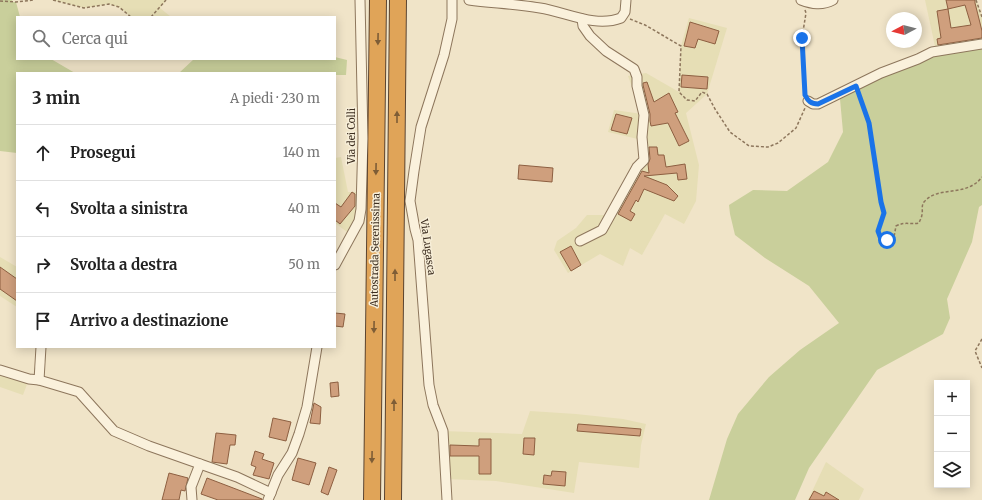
<!DOCTYPE html>
<html lang="it">
<meta charset="utf-8">
<style>
body{margin:0;font-family:Merriweather,serif;background:#f2f2f2;color:#222}
.controls{position:absolute;right:12px;bottom:12px;display:grid;overflow:hidden;border-radius:0px;box-shadow:0 2px 10px #0003}
.controls button{width:36px;height:36px;display:grid;place-items:center;padding:0;border:0;border-bottom:1px solid #e0e0e0;background:#fff;color:#222;font:20px sans-serif}
.compass{position:absolute;left:886px;top:12px;width:36px;height:36px;border-radius:50%;background:#fff;box-shadow:0 2px 10px #0003;rotate:263deg}
.stop{position:absolute;width:12px;height:12px;margin:-9px;border:3px solid #1a73e8;border-radius:50%;background:#fff}
.stop.end{background:#1a73e8;border-color:#fff;box-shadow:0 1px 4px #0008}
.list{margin:0;padding:0;list-style:none}
h2{display:flex;justify-content:space-between;align-items:center;height:52px;margin:0;padding:0 16px;font-size:17px}
h2 small{font-size:13px;font-weight:400;color:#767676}
.list li{display:grid;grid-template-columns:26px 1fr auto;gap:12px;align-items:center;box-sizing:border-box;height:56px;padding:0 16px;border-top:1px solid #e0e0e0}
.list b{display:block;font-size:15px;white-space:nowrap}
.list em{font-size:13px;font-style:normal;color:#767676}
.icon{flex:none;width:22px;height:22px;fill:none;stroke:currentColor;stroke-width:2;stroke-linecap:round;stroke-linejoin:round}
.map{position:relative;flex:none;width:982px;height:500px;overflow:hidden}
.search{position:absolute;background:#fff;box-shadow:0 2px 10px #0003;left:16px;top:16px;width:320px;height:44px;display:flex;align-items:center;gap:10px;box-sizing:border-box;padding:0 14px;border-radius:0px;color:#767676;font-size:15px}
.panel{position:absolute;background:#fff;box-shadow:0 2px 10px #0003;left:16px;top:72px;width:320px;height:276px;border-radius:0px}
.map>svg:first-child{display:block}
.farmland{fill:#e6deb5}
.green{fill:#c9cf9b}
.building{fill:#cf9f7d;stroke:#8d5f41}
.lines{fill:none;stroke-linecap:round;stroke-linejoin:round}
.minor-casing{stroke:#8d765c;stroke-width:11}
.motorway-casing{stroke:#5b4430;stroke-width:18}
.path{stroke:#8d765c;stroke-width:1.5;stroke-dasharray:3 2;stroke-linecap:butt}
.minor{stroke:#faf1dc;stroke-width:9}
.motorway{stroke:#e0a458;stroke-width:16}
.oneway{fill:#7e5d36}
.route{stroke:#1a73e8;stroke-width:5}
.labels{text-anchor:middle;dominant-baseline:central;stroke-width:3;stroke-linejoin:round;paint-order:stroke}
.street-label{font-size:10px;fill:#3d2e20;stroke:#f7eed8}
</style>
<div class="map">
<svg width="982" height="500" viewBox="0 0 982 500">
<rect width="100%" height="100%" fill="#f0e4c8"/>
<g class="farmland">
<path d="M53,0h113l-6,8 11,9h-40l-12,-10 -10,-3 -25,4z"/>
<path d="M925,0h51l6,17v27l-46,7z"/>
<path d="M689,18l38,10 -20,66 -21,19 13,52 -3,36 -12,23 -19,-10 -23,41 -12,-7 -7,18 -23,-12 -32,19 -14,-23 3,-9 19,-13 11,-13h19l36,-57v-18l-34,-8 6,-22 28,4 -14,-38 18,-3 33,19 2,-46z"/>
<path d="M341,157l7,35h13l-10,43 -16,-12v-65z"/>
<path d="M0,257l17,10v40l-17,-11z"/>
<path d="M0,370l29,9 -6,16 -23,-8z"/>
<path d="M530,411l46,3 47,5 23,5 -5,21 -2,23 -60,-6 -5,31 -78,-12 -51,-2 -2,-48 79,3z"/>
<path d="M826,462l38,27 -5,11h-51z"/>
</g>
<g class="green">
<path d="M0,0h12l1,2h3l4,15h-3v42h34l24,14h-58v80l-17,-2z"/>
<path d="M982,45v160l-3,2 -7,35 -25,57 3,19 -7,16 -66,36 -68,98 -14,32h-86l18,-61 11,-25 31,-37 31,-27 39,-27 -30,-37 -44,-28 -30,-23 -5,-21 -1,-9 24,-15 34,1 41,-29 15,-30 -3,-33 22,-15 66,-30z"/>
<path d="M335,57l12,3 -1,15h-11v-2h-156l15,-14h141z"/>
</g>
<g class="building">
<path d="M946,0h29v3l7,28v7l-44,7 -1,-6 4,-1 -4,-27 11,-2 3,19 20,-3 -6,-20 -17,4z"/>
<path d="M690,22l29,9 -4,13 -17,-5 -3,9 -11,-2z"/>
<path d="M682,75l26,2 -1,12 -26,-2z"/>
<path d="M647,82l7,20 15,-9 9,19 -3,1 14,28 -10,5 -11,-23 -17,3 -1,-5v-7l-7,-29v-2z"/>
<path d="M616,114l16,4 -5,16 -16,-4z"/>
<path d="M649,147h8l1,8h6l2,12 19,-3 2,15 -9,1 -1,-7 -33,3 23,9 11,11 -4,5 -30,-12 -6,13 -2,-2 -6,11 5,3 -4,7 -13,-7 24,-43 7,2 -1,-9 2,-5z"/>
<path d="M519,165l34,3 -1,14 -34,-3z"/>
<path d="M352,192l3,2v12l-15,18 -5,-4v-17l6,4z"/>
<path d="M571,246l10,19 -10,6 -11,-19z"/>
<path d="M0,267l17,12v22l-17,-12z"/>
<path d="M335,313l10,1 -2,13 -8,-1z"/>
<path d="M338,382l1,14 -8,1 -1,-14z"/>
<path d="M314,403l7,4 -1,17 -10,-1z"/>
<path d="M273,418l18,4 -5,19 -17,-4z"/>
<path d="M578,424l63,5 -1,7 -63,-5z"/>
<path d="M216,433l20,2 -1,10h-5l-3,19 -15,-2z"/>
<path d="M524,438h11l-1,17 -11,-1z"/>
<path d="M479,439h12v35h-12v-18h-29v-11l29,1z"/>
<path d="M255,451l9,3 -2,5 12,4 -5,16 -16,-4 3,-8 -5,-2z"/>
<path d="M298,458l18,5 -7,22 -17,-5z"/>
<path d="M329,467l8,3 -9,25 -7,-3z"/>
<path d="M552,471l14,1 -1,14 -22,-2 1,-9 7,1z"/>
<path d="M169,473l19,5 -3,13 -4,-1 -2,10h-17z"/>
<path d="M207,478l55,21v1h-44l-17,-6z"/>
<path d="M814,491l10,5 2,-4 13,8h-30z"/>
</g>
<g class="lines">
<g class="minor-casing">
<g id="minor">
<path d="M469,0c23,3 47,4 71,8 26,4 55,20 81,10l4,-6 1,-12"/>
<path d="M801,0c11,4 21,6 32,0"/>
<path d="M808,101l5,3h5l63,-31 37,-14 14,-7 50,-8"/>
<path d="M580,241l22,-11 35,-63 7,-7 -2,-23 2,-22 -7,-29v-9l-3,-8 -28,-18 -16,-15 -7,-10 -1,-7"/>
<path d="M335,265l24,-44 2,-12 2,-71 -3,-138"/>
<path d="M0,370l29,9 10,1 40,12 35,39 35,15 88,31 34,16"/>
<path d="M39,380l2,-33"/>
<path d="M192,500l-1,-13 9,-23"/>
<path d="M268,500l10,-25 14,-22 7,-19 8,-27 10,-60"/>
<path d="M447,500l-4,-69 -10,-26 -4,-20 -11,-145 -3,-11 -5,-28 4,-30 7,-44 23,-72 8,-36v-19"/>
</g>
</g>
<g class="motorway-casing">
<g id="motorway">
<path d="M372,500l6,-500"/>
<path d="M393,500l5,-500"/>
</g>
</g>
<g class="path">
<path d="M53,0l31,8 25,-4 10,3 12,10"/>
<path d="M976,0l6,17"/>
<path d="M0,1l16,1 18,-2"/>
<path d="M805,10l1,3 -4,25 3,55"/>
<path d="M151,17l15,-17"/>
<path d="M630,19l15,6 36,21 -2,46 8,8 8,1 7,-9 5,2 8,15 15,23 19,14 19,1 10,-4 18,-15 9,-20"/>
<path d="M859,93l10,30 12,79 3,11 -6,18 3,8 6,1 7,-3 2,-11c10,-5 14,-1 23,-3 1,-3 3,-6 3,-9 1,-4 -1,-8 2,-12 14,-17 42,-4 58,-25"/>
<path d="M982,339l-7,12 7,17"/>
</g>
<use href="#minor" class="minor"/>
<use href="#motorway" class="motorway"/>
</g>
<defs><path id="oneway-solid" d="M-6-.8H1V-3.2L6.5 0L1 3.2V.8H-6Z"/></defs>
<g class="oneway">
<use href="#oneway-solid" transform="translate(378 39) rotate(91)"/>
<use href="#oneway-solid" transform="translate(397 117) rotate(-90)"/>
<use href="#oneway-solid" transform="translate(376 169) rotate(91)"/>
<use href="#oneway-solid" transform="translate(395 275) rotate(-90)"/>
<use href="#oneway-solid" transform="translate(374 327) rotate(91)"/>
<use href="#oneway-solid" transform="translate(394 405) rotate(-90)"/>
<use href="#oneway-solid" transform="translate(372 457) rotate(91)"/>
</g>
<g class="lines">
<path class="route" d="M802,38l3,57c3,6 6,9 13,9l38,-18 13,37 12,79 3,11 -6,18 3,8 6,1"/>
</g>
<g class="labels">
<g class="street-label">
<text transform="translate(351 136) rotate(-90)">Via dei Colli</text>
<text transform="translate(428 247) rotate(82)">Via Lugasca</text>
<text transform="translate(375 250) rotate(-89)">Autostrada Serenissima</text>
</g>
</g>
</svg>
<div class="controls">
<button>+</button>
<button>−</button>
<button><svg class="icon" aria-label="layers" viewBox="0 0 24 24"><path d="M12 4l9 5-9 5-9-5zM3 14l9 5 9-5"/></svg></button>
</div>
<svg class="compass" viewBox="-18 -18 36 36"><path d="M0-13l5 13h-10z" fill="#e53935"/><path d="M0 13l5-13h-10z" fill="#767676"/></svg>
<div class="stop" style="left:887px;top:240px"></div>
<div class="stop end" style="left:802px;top:38px"></div>
<div class="search"><svg class="icon" aria-label="search" viewBox="0 0 24 24"><circle cx="10" cy="10" r="6"/><path d="M15 15l6 6"/></svg>Cerca qui</div>
<section class="panel">
<h2>3 min<small>A piedi · 230 m</small></h2>
<ul class="list">
<li><svg class="icon" aria-label="ahead" viewBox="0 0 24 24"><path d="M12 20V5M6 11l6-6 6 6"/></svg><div><b>Prosegui</b></div><em>140 m</em></li>
<li><svg class="icon" aria-label="left" viewBox="0 0 24 24"><path d="M17 20v-9H6M10 6l-5 5 5 5"/></svg><div><b>Svolta a sinistra</b></div><em>40 m</em></li>
<li><svg class="icon" aria-label="right" viewBox="0 0 24 24"><path d="M7 20v-9h11M14 6l5 5-5 5"/></svg><div><b>Svolta a destra</b></div><em>50 m</em></li>
<li><svg class="icon" aria-label="arrive" viewBox="0 0 24 24"><path d="M6 21V4h12l-3 4 3 4H6"/></svg><div><b>Arrivo a destinazione</b></div></li>
</ul>
</section>
</div>
